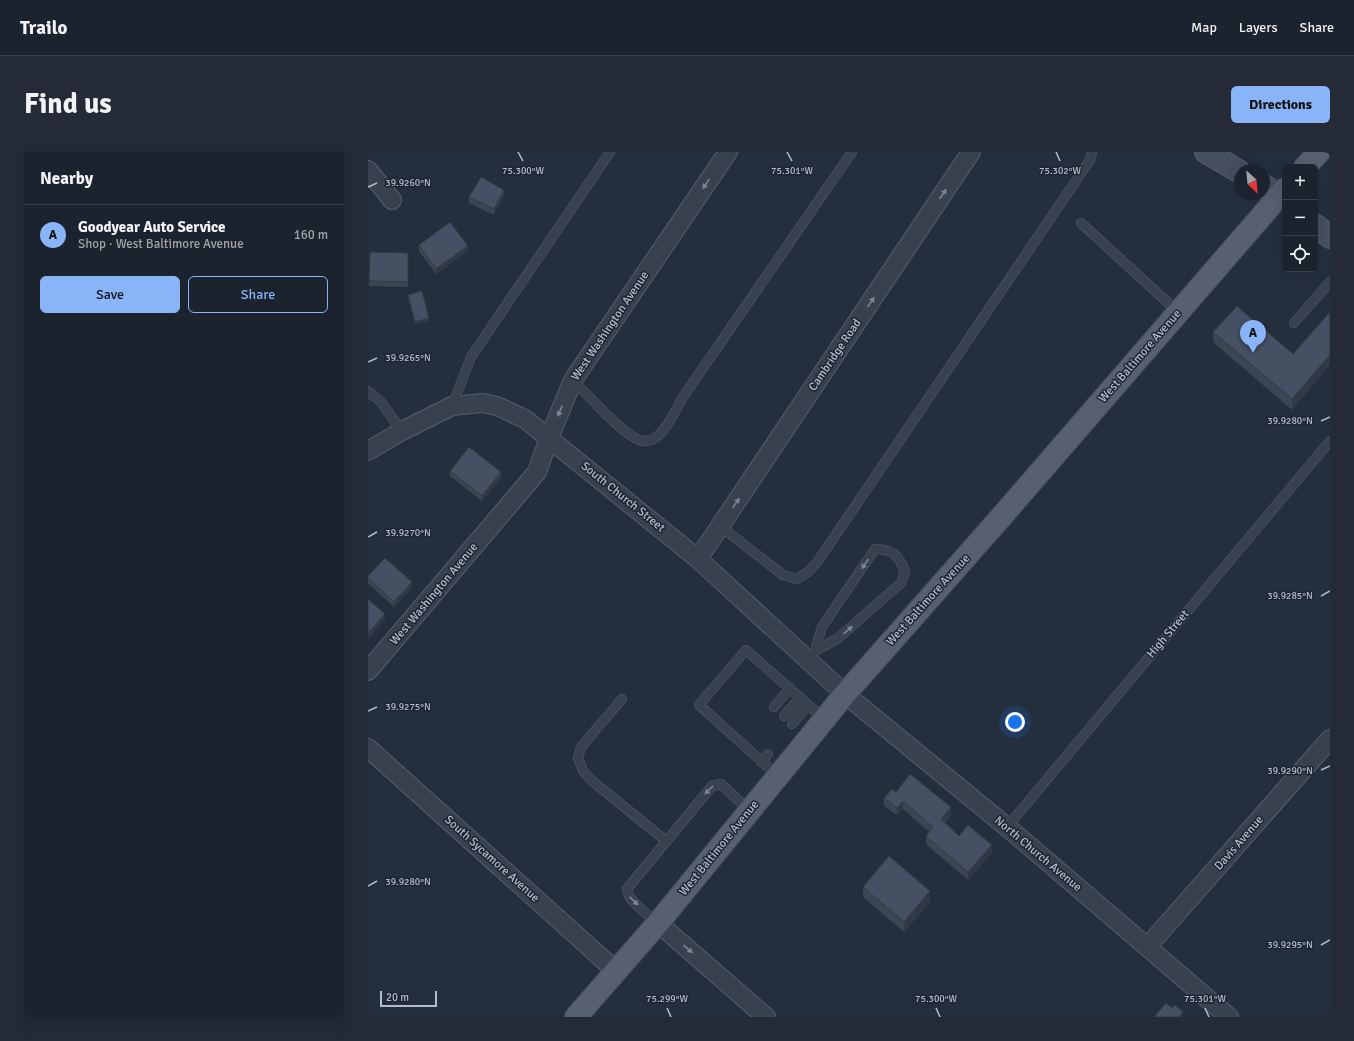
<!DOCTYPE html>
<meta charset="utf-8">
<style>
body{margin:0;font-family:Signika,sans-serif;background:#242b36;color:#f1f3f6}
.controls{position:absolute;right:12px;top:12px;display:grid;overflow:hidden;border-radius:6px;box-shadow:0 4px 16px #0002}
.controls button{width:36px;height:36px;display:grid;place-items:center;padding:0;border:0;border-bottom:1px solid #39404a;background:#1b232e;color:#f1f3f6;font:20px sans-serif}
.compass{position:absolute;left:866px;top:12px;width:36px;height:36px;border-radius:50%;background:#1b232e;box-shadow:0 4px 16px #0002;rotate:154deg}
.scale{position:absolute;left:12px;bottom:10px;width:57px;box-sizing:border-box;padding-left:4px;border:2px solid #b4bcc9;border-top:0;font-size:11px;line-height:14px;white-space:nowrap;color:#b4bcc9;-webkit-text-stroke:3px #1d2633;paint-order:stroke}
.you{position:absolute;left:647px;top:570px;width:14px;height:14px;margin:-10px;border:3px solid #fff;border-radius:50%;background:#1a73e8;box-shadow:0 0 0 6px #1a73e833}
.badge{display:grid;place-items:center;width:26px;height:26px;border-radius:50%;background:#8ab4f8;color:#111;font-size:13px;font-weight:700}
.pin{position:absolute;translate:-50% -33px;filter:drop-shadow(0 1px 2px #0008)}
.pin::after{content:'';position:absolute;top:21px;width:14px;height:12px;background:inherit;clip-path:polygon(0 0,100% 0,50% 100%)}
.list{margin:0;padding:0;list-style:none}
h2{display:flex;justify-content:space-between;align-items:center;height:52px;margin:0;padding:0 16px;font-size:17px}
h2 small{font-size:13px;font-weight:400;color:#a0a4aa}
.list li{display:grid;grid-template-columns:26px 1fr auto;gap:12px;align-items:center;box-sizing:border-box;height:60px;padding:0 16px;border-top:1px solid #39404a}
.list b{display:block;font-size:15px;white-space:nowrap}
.list p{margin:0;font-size:13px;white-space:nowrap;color:#a0a4aa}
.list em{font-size:13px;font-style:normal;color:#a0a4aa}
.actions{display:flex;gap:8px;padding:12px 16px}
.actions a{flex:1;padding:9px 0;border:1px solid #8ab4f8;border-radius:6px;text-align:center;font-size:14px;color:#8ab4f8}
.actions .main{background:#8ab4f8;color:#111}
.icon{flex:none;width:22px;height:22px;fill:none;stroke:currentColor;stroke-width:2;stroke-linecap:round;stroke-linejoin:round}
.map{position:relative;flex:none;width:962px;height:865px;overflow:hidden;border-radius:6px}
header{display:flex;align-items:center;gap:24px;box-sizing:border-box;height:56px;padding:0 20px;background:#1b232e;border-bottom:1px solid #39404a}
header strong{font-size:19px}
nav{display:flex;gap:22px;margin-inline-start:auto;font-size:14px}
.intro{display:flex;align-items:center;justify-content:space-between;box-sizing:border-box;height:96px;padding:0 24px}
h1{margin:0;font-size:28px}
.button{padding:10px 18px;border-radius:6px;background:#8ab4f8;color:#111;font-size:14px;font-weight:700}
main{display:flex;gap:24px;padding:0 24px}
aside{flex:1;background:#1b232e;border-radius:6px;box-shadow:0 4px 16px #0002}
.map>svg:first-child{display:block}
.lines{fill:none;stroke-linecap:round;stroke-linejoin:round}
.service-casing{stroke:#565f6c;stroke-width:10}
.minor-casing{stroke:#565f6c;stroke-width:20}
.secondary-casing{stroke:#565f6c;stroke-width:24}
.primary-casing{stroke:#414a57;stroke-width:24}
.service{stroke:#38414e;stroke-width:9}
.minor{stroke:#38414e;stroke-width:18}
.secondary{stroke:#465061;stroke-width:22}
.primary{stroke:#56606e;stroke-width:22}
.wall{fill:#3b4654}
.shaded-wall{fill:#303945}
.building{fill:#455162;stroke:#303945}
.oneway{fill:#7c8592}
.ticks{fill:none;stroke:#b4bcc9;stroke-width:1.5}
.labels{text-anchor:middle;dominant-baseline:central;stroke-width:3;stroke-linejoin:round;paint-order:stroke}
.street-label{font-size:12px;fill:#b4bcc9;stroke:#1d2633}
.ticks-label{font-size:10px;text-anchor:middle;fill:#b4bcc9;stroke:#1d2633;stroke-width:3;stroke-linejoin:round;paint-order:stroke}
</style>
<header>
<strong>Trailo</strong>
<nav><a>Map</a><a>Layers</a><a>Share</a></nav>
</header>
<div class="intro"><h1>Find us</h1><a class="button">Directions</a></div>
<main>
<aside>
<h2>Nearby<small></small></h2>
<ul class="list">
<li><span class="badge">A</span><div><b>Goodyear Auto Service</b><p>Shop · West Baltimore Avenue</p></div><em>160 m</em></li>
</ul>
<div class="actions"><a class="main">Save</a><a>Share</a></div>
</aside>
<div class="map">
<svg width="962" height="865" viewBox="0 0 962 865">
<rect width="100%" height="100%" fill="#242f3e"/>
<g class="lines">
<g class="service-casing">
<g id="service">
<path d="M713,71l97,89"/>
<path d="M926,171l36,-41"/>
<path d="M205,228c13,13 53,59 70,61 2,0 7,-1 9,-1 13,-6 24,-31 31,-43l169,-245"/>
<path d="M0,239l13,11 21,29"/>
<path d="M84,254l19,-49 139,-205"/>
<path d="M352,374l63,49 14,4 11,-7 10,-11 272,-401 2,-8"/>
<path d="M440,508l7,-9 7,-24 53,-78c18,0 23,6 30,22l-4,12 -64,56 -22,12"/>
<path d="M254,547l-41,48 -3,11 5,13 8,9 75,61"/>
<path d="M406,555l16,-19"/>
<path d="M416,564l16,-19"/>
<path d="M424,572l16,-19"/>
<path d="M393,610l7,-8"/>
<path d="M410,624l-79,-71 47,-55 78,69"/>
<path d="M639,675l323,-386"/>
<path d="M290,771c-9,-8 -31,-22 -31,-34l85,-103 9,-2 29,27"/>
</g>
</g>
<g class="minor-casing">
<g id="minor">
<path d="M0,18l24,30"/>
<path d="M0,299l34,-20 50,-25 31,-3 14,3 28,13 173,140 147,135 162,133 222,190"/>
<path d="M330,407l273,-407"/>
<path d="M0,519l169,-199 12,-34 24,-58 155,-228"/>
<path d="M0,596l248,223"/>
<path d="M290,771l108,94"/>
<path d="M780,794l182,-207"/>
</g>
</g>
<g class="secondary-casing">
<g id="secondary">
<path d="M838,0l34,20"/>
<path d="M896,34l21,13"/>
<path d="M947,73l15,12"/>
</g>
</g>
<g class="primary-casing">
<g id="primary">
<path d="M937,15l14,-15"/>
<path d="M208,865l82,-94 187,-229 157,-178 283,-327"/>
</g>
</g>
<use href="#service" class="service"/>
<use href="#minor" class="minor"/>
<use href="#secondary" class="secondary"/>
<use href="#primary" class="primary"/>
</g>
<g class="wall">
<path d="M136,43l-10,20 -25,-12v-6z"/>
<path d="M51,93l49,6 -32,23 -17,-23z"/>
<path d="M2,100l38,1v34l-39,-1z"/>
<path d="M40,143l21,26 -14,3 -7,-26z"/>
<path d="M845,180l80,22 -1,56 -79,-68z"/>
<path d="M82,319l51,7 -19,23 -32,-25z"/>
<path d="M0,424l44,12 -18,19 -26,-24z"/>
<path d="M528,640l55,23 -6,8 14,13 33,17 -24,27 -42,-36v-8l3,-4 -26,-23 -6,6 -13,-9v-8z"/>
<path d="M495,735l67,15 -26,30 -41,-35z"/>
</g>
<g class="shaded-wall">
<path d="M136,38v5l-10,20v-6z"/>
<path d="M100,94v5l-32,23v-5z"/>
<path d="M61,166v3l-14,3v-2z"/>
<path d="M962,203v10l-38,45v-11z"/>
<path d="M133,320v6l-19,23v-5z"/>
<path d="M44,430v6l-18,19v-5z"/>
<path d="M17,462v6l-17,20v-6z"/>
<path d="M535,649v8l-6,6v-7z"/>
<path d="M583,655v8l-10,12v-8z"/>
<path d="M624,693v8l-24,27v-8z"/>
<path d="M562,739v11l-26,30v-10z"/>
<path d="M815,860v5h-3v-1z"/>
</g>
<g class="building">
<path d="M113,25l23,13 -10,19 -25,-12z"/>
<path d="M82,70l18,24 -32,23 -17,-24z"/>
<path d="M2,100l38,1v29l-39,-1z"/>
<path d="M54,139l7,27 -14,4 -7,-27z"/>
<path d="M869,154l56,48 37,-42v43l-38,44 -79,-67z"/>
<path d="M101,295l32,25 -19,24 -32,-25z"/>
<path d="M17,406l27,24 -18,20 -26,-24v-2z"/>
<path d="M0,447l17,15 -17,20z"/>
<path d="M542,622l41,33 -10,12 18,17 9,-11 24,20 -24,27 -42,-36 7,-9 -30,-26 -6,7 -13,-10 8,-9 4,3z"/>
<path d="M521,704l41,35 -26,31 -41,-35z"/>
<path d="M798,851l6,5 3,-3 8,7 -3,4 2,1h-28z"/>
</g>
<defs><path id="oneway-solid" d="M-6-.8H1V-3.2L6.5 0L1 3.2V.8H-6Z"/></defs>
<g class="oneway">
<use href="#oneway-solid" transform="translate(338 32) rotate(124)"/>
<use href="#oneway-solid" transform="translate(575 42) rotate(-56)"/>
<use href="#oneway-solid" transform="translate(503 150) rotate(-56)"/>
<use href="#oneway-solid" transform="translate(192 259) rotate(113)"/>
<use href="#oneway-solid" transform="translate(368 351) rotate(-56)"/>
<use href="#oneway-solid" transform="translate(497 412) rotate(124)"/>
<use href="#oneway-solid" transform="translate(480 478) rotate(-41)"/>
<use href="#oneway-solid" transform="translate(341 638) rotate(136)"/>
<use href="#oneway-solid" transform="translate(266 749) rotate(44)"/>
<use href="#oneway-solid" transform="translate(320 797) rotate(41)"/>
</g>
<path class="ticks" d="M150,0l5,9M419,0l5,9M688,0l4,9M0,35l9,-4M0,210l9,-4M953,269l9,-4M0,385l9,-5M953,444l9,-5M0,559l9,-4M953,618l9,-4M0,734l9,-5M953,793l9,-5M299,856l4,9M568,856l4,9M837,856l4,9"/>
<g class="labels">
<g class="street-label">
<text transform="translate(242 174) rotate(-56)">West Washington Avenue</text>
<text transform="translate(467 203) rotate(-56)">Cambridge Road</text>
<text transform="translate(772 204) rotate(-49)">West Baltimore Avenue</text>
<text transform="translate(255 345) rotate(39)">South Church Street</text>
<text transform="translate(66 442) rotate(-50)">West Washington Avenue</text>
<text transform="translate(560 448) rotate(-48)">West Baltimore Avenue</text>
<text transform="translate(800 482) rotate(-50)">High Street</text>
<text transform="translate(871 691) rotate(-49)">Davis Avenue</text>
<text transform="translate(351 696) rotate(-51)">West Baltimore Avenue</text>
<text transform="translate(670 702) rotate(40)">North Church Avenue</text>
<text transform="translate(124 707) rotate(42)">South Sycamore Avenue</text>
</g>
</g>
<g class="ticks-label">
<text x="155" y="22">75.300°W</text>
<text x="424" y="22">75.301°W</text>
<text x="692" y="22">75.302°W</text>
<text x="40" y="34">39.9260°N</text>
<text x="40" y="209">39.9265°N</text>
<text x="922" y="272">39.9280°N</text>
<text x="40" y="384">39.9270°N</text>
<text x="922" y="447">39.9285°N</text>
<text x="40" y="558">39.9275°N</text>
<text x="922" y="622">39.9290°N</text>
<text x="40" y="733">39.9280°N</text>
<text x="922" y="796">39.9295°N</text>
<text x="299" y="850">75.299°W</text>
<text x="568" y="850">75.300°W</text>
<text x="837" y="850">75.301°W</text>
</g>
</svg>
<div class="controls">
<button>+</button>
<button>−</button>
<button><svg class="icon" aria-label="locate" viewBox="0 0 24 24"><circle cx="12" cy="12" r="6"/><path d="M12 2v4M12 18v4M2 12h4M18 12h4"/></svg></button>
</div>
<svg class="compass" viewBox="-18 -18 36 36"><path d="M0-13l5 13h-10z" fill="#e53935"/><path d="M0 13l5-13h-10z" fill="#a0a4aa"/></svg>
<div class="scale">20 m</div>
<div class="you"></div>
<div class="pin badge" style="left:885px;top:201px">A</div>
</div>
</main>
